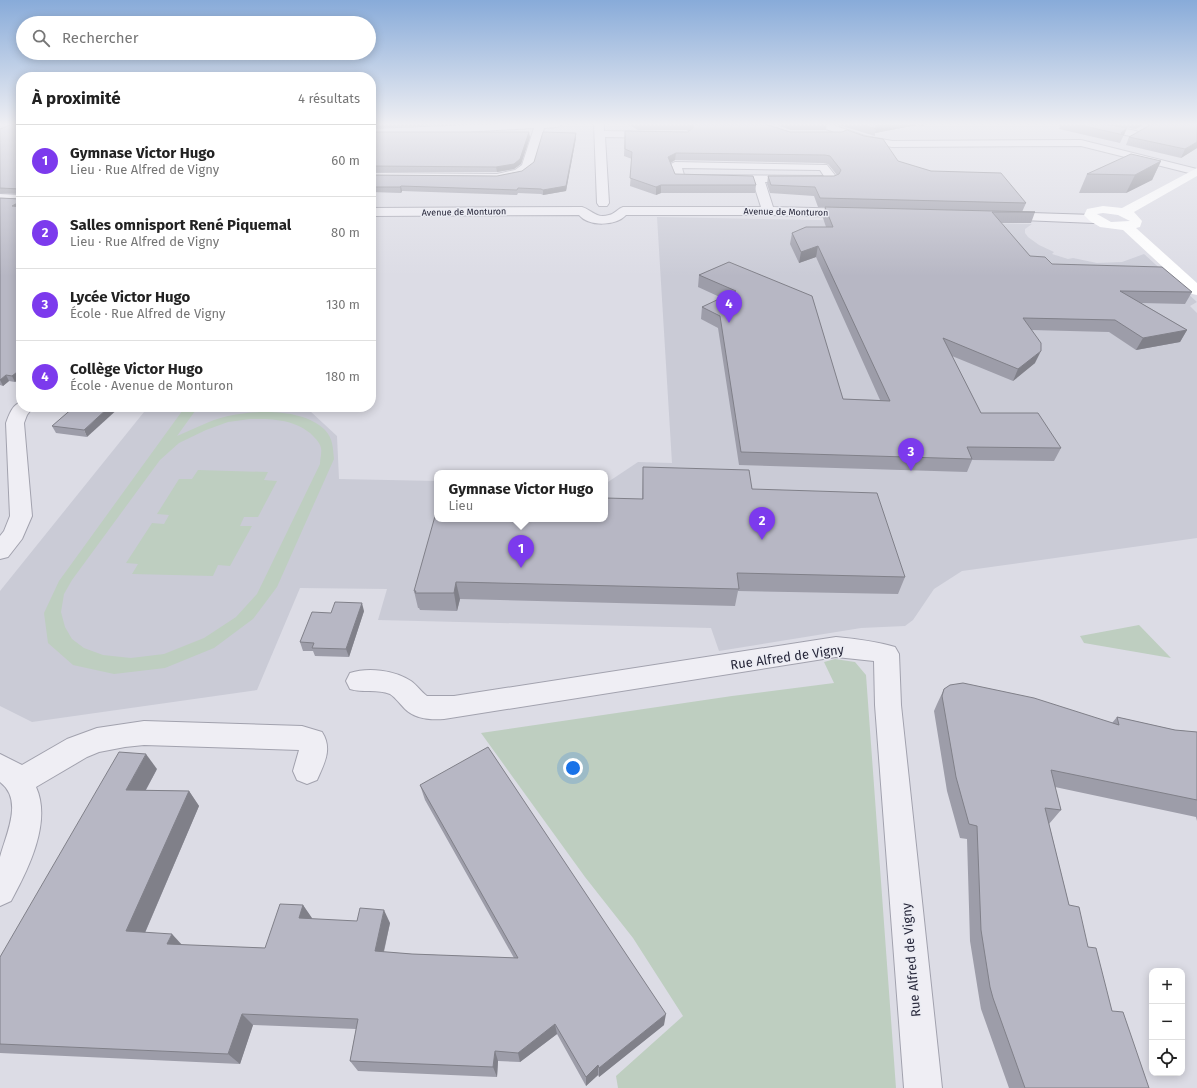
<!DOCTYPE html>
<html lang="fr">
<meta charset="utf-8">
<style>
body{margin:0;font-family:"Fira Sans",sans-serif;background:#f2f2f2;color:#222}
.controls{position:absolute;right:12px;bottom:12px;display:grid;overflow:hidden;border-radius:8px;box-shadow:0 2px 10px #0003}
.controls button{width:36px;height:36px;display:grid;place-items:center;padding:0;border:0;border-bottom:1px solid #e0e0e0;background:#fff;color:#222;font:20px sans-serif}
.you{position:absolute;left:573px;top:768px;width:14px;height:14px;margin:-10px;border:3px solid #fff;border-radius:50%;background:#1a73e8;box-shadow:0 0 0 6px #1a73e833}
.badge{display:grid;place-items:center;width:26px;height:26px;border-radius:50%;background:#7c3aed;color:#fff;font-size:13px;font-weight:700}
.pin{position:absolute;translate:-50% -33px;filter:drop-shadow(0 1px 2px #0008)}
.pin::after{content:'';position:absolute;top:21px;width:14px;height:12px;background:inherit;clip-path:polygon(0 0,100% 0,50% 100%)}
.popup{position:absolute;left:434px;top:470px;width:174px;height:52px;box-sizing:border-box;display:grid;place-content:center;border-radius:8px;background:#fff;filter:drop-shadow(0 1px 3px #0005);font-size:13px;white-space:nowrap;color:#767676}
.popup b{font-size:15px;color:#222}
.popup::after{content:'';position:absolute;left:50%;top:100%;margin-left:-8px;border:8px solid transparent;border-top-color:#fff}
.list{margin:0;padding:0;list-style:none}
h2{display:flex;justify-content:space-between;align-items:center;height:52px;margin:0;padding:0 16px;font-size:17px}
h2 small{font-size:13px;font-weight:400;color:#767676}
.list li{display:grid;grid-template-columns:26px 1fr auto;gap:12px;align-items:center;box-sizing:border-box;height:72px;padding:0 16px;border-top:1px solid #e0e0e0}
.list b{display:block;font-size:15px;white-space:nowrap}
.list p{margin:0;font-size:13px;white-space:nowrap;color:#767676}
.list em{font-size:13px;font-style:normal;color:#767676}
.icon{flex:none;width:22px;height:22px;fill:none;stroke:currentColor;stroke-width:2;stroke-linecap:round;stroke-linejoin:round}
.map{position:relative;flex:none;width:1197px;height:1088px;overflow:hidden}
.search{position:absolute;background:#fff;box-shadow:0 2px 10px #0003;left:16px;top:16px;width:360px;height:44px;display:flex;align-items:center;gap:10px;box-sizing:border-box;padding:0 14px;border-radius:22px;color:#767676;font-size:15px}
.panel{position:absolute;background:#fff;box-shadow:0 2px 10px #0003;left:16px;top:72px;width:360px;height:340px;border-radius:16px}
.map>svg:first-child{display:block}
.built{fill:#cacbd6}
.green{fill:#becec0;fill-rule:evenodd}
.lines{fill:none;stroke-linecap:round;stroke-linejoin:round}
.street-casing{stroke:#a2a2ae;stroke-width:2}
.street{fill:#efeef4;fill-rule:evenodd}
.secondary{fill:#fff;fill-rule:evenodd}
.wall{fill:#9d9da9}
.shaded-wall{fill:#808089}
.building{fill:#b7b7c4;stroke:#808089}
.labels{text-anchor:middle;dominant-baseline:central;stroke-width:3;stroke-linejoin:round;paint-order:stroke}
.far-street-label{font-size:9px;fill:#27273a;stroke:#ebecf3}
.near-street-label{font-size:13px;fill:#27273a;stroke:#ebecf3}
</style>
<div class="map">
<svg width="1197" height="1088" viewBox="0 0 1197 1088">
<rect width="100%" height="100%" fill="#dcdce5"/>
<path class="built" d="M657,217l375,7 -7,5v4l3,4 11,8 15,7 -2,2 16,5 5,-1 24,5 25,-1 22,-8 53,48 -7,4 7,7v225l-235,33 -28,18 -21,31 -8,6 -44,2 -142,23 -8,-23 -333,-8 9,-31 -87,-1 -43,102 -225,32 -32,-16v-115l148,-184h59l-3,5 106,-1 27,25 2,43 98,2v38h168v-35l33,-22 34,1z"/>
<g class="green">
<path d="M371,124h186l-186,8z"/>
<path d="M185,407h13l-21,29c17,-7 33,-16 51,-20 28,-6 75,-8 97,14 8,8 8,19 9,29l-57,128 -24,32 -39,29 -49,20 -51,6 -41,-9 -25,-22 -4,-30 15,-32zM250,419c22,0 42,0 60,14 4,4 10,9 11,15 1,4 -1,11 -1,16l-63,130 -21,23 -32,21 -40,16 -33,4 -28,-3 -19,-7 -12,-9 -7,-12 -4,-15 3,-18 8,-14 88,-120 19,-17 27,-13 22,-8z"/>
<path d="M198,470l70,2 -4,8 13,1 -19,36h-14l-4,9h12l-22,40 -12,-1 -5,11 -81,-2 6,-10 -12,-1 26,-40 12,1 5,-9 -12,-1 22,-35h13z"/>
<path d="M1139,625l32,33 -87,-15 -4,-7z"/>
<path d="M835,659l20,3 11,13 30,413h-278l-2,-12 67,-60 -50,-78 -48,-61 -104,-144 251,-37 102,-13 -10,-21z"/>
</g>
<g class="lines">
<g class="street-casing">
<g id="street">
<path d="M502,124h60l-5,3 -13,1 -11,39 -11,8 -25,5 -126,-1v-6l126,1 18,-4 7,-5 12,-37 -105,6 -58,1v-6z"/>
<path d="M594,124h10v7l52,1 5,3 -5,3 -51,-1 4,66 -2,3h-8l-2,-3z"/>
<path d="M816,124h14l35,12 27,5 189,-1 116,29v6l-116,-29 -189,1 -33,-6 -41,-15z"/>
<path d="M1078,124h21l37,7 5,3 -5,3 -53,-10z"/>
<path d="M675,162l152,3 11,14 -2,2 -71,1 8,25 80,2 4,1 2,3 -2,3 -4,1 -85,-2h-142c-10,11 -37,12 -47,0l-208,1v-8l211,-1c10,3 14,12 27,8 6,-1 8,-6 14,-8h138l-8,-25 -78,-2 -6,-15zM682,168l138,2 4,6 -140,-1z"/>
<path d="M0,194l21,1v8l-21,-1z"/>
<path d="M1003,212l91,3 4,1 2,3 -2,3 -4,1 -95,-4 -2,-3 2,-3z"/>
<path d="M21,402v5h12l-6,8 -3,8 8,93 -10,23 -14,18 -8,2v-23l4,-5 6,-15 -4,-93c3,-8 6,-18 15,-21z"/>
<path d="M836,637c20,2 39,4 59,10l4,7 2,51 41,383h-38l-29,-383 -1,-44 -38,-4 -392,62c-13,1 -29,0 -39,-10 -5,-5 -9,-11 -15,-15 -12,-5 -28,-1 -40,-5l-4,-8 4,-8c18,-6 44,-3 61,8 6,4 10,11 16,15h27z"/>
<path d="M144,721l158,5 20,6c11,17 2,32 -5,48l-10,4 -10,-4 -4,-9 6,-21 -155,-5 -19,2 -26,5 -12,5 -51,30c16,35 -8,83 -25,114l-11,5c0,-12 0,-39 0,-49 6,-23 24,-57 0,-75v-28l22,11 45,-26 30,-11z"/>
</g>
</g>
<use href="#street" class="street"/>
<path class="secondary" d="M1197,168v8l-63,36 8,9 -2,6 -4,1 61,55v12l-5,-1 -69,-64 -23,-3 -10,-6 -6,-6 3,-6 16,-3 19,2zM1103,213l15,2 12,6 -19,1 -14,-8z"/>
</g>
<g class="wall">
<path d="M21,124v253l-6,5 -6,-1 -6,5 -3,-1v-187l20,1v-5l-20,-1v-64z"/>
<path d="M371,124h62l-1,1 -61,3z"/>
<path d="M627,124h138l25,8 108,29 128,42 -4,9 -204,-5 -4,-11 -44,-3 -3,-9 1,-8h66l3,-1 -9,-11 -5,-1 -148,-3 -4,3 4,11 81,11 -1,8h-94l-5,2 -26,-9 2,-27 -8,-3 1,-25 63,1v-1l-1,-1h-49z"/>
<path d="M775,124h52l-1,6h-36z"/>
<path d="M835,124h98l-12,2 -4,-1 -42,8v3z"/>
<path d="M1055,124h50l22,4 -7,15 -61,-14 1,-3z"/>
<path d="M1107,124h37l-9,5z"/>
<path d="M371,132l159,5 -9,27 -7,5 -17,3h-126z"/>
<path d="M1129,137l68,11 -16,10 -55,-13z"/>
<path d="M576,138l-10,53 -23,4 -2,-1 -23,-1 -1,2 -115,-4 -1,2 -30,-1v-17l126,1 25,-5z"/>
<path d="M1161,161l-9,19 -26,13h-47l8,-19z"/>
<path d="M825,207l210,5 -4,11h-30l29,33 22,8 140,28 -7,12 -44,-1 46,27 -7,12 -44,8 -27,-18 -78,-2 4,33 -22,18 -61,-25 29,57 80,35 -7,13 -82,-1 -5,12 -228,-7 -21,-137 -17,-9 1,-12 20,-9 -24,-11 1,-12 30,-13 114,137 37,1 -64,-143 -17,6 -9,-19 2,-11 34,-6 -3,-9z"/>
<path d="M74,407l13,30 -31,-4 -4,-7z"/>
<path d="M643,467l109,22 153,88 -7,17 -160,-3 -3,15 -275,-7 -3,12 -37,-1 -1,-2h-1l-4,-17 228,-92z"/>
<path d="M364,611l-15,46 -34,-1 -2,-5h-10l-3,-9 31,-29z"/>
<path d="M944,689l168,34 5,-6 58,13 22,2v89l-1,-4 -141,-30 6,23 -12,14 20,81 19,42 24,64 37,77h-140l-28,-79 -2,-12 -9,-56 -3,-102 -7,-1 -13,-47 -13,-80 3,-7z"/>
<path d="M157,769l-11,21 43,1 10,15 -54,127 37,12 83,3 38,-43 9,14 78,4 -6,29 28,2 102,4 -89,-158 -5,-15 244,240 -65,52 -1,-2 -12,11 -29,-52 -37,28 -22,-1 -1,16 -139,-6 -8,-10 6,-32 -103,-4 -13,39 -240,-11v-96z"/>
</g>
<g class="shaded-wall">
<path d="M886,124h31v1l-42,8 1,-4 -1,-3z"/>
<path d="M922,124h11l-12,2z"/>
<path d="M1137,124h7l-9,5z"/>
<path d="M1127,128l-3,7 -3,-2z"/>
<path d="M529,132l1,5 -9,27 -7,5 -17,3 -1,-5z"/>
<path d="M576,133v5l-10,53 -23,4v-5z"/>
<path d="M1197,142v6l-16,10 4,-9z"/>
<path d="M676,153l-1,7 -7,4v-7z"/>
<path d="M1161,161l-9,19 -26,13 9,-18z"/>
<path d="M661,185v8l-5,2v-8z"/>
<path d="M401,186l1,5 -1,2 -1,-6z"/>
<path d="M21,201v6l-9,-1z"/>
<path d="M818,246l-2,11 -17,6 2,-11z"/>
<path d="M1187,330l-7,12 -44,8 7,-12z"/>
<path d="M1041,351l-6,12 -22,18 5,-12z"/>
<path d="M21,369v8l-6,5 -3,-6z"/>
<path d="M6,375l3,6 -6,5 -3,-6z"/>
<path d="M109,407h11l-33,30 -3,-7z"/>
<path d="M456,582l4,17 -3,12 -3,-18z"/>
<path d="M362,603l2,8 -15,46 -3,-8z"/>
<path d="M146,754l11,15 -19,35 -12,-14z"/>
<path d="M189,791l10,15 -59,138 -14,-13z"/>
<path d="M303,905l9,13 -4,13 -9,-13z"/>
<path d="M384,910l6,13 -9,40 -6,-12z"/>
<path d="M172,934l12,13 -17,-3z"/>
<path d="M242,1014l11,11 -13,39 -12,-10z"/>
<path d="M666,1014l-2,11 -65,52v-9z"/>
<path d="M555,1024l2,10 -37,28 -2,-9z"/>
<path d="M495,1051l3,10 -1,16 -4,-10z"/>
<path d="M598,1065v10l-12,11v-9z"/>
</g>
<g class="building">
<path d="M13,124h8v77l-9,5 9,1v162l-9,7 -6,-1 -6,5v-182l20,1v-10l-20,-1v-59z"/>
<path d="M689,124h76l25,8h52l5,-2 17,6 19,3 15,22 33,10 70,2 25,30 -206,-5 -5,-11 -44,-2 -3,-9h66l5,-2 2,-4 -11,-14 -5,-1 -149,-2 -8,4 7,17 78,2 3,9h-95l-5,2 -26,-9 2,-26 -7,-3v-18l63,1 6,-5z"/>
<path d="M860,124h26l-11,2 1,3z"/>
<path d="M1075,124h30l22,4 -6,5 3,2z"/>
<path d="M1152,124h45v18l-12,7 -56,-12z"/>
<path d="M371,132h158l-9,27 -6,5 -18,3 -125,-1z"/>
<path d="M543,132l33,1 -10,53 -23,4 -2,-1 -23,-1 -1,2 -116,-4 -1,1h-29v-12l126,1 25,-5 12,-9z"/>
<path d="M1131,154l30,7 -26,14 -48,-1z"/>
<path d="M825,207l210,5h-43l38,44 15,1 7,7 110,3 30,25 -72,-1 67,39 -44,8 -28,-18 -92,-2 18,25v8l-23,18 -75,-31 38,75h57l23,35 -94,-1 5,12 -231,-7 -21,-136 -18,-9 34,-16 -37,-16 30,-13 83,34 31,103 47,2 -72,-155 -17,6 -9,-19 14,-6h27z"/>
<path d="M74,407h35l-25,23 -32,-4z"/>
<path d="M643,467l106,3 3,19 125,4 28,84 -168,-4 2,16 -283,-7 -2,11h-39l1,-2h-2l23,-82v10h168v-21l38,1z"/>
<path d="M335,602l27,1 -16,46 -34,-1 2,-5 -14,-1 12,-30 19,1z"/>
<path d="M963,683l71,15 85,27 -2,-8 58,13 22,2v68l-146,-30 10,40 -16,-2 24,97 10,2 9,40 8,1 16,63 11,1 26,76h-124l-32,-90 -3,-11 -9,-57 -4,-104 -8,-2 -13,-47 -14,-81 2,-7 6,-4z"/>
<path d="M488,747l178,267 -67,54 -1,-3 -12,12 -31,-53 -37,29 -23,-2 -2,16 -143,-6 8,-42 -116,-5 -14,40 -228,-10v-87l119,-205 27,2 -20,36 63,1 -63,140 46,3 -5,10 98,4 15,-44 23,1 -4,13 58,3 3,-13 24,2 -9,41 37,3 106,4 -98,-173z"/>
</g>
<linearGradient id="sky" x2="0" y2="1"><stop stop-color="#88abd9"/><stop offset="0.45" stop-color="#efeff3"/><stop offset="1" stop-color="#efeff3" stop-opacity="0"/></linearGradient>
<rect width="1197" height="276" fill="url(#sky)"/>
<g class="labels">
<g class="far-street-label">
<text transform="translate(464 212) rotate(-1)">Avenue de Monturon</text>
<text transform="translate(786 212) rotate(1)">Avenue de Monturon</text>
</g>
<g class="near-street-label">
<text transform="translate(787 657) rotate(-8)">Rue Alfred de Vigny</text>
<text transform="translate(911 960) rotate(-95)">Rue Alfred de Vigny</text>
</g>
</g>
</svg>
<div class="controls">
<button>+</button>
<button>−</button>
<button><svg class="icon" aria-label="locate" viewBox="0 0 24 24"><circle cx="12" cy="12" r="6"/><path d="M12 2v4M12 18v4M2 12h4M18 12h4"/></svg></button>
</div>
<div class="you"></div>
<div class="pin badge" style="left:521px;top:568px">1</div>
<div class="popup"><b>Gymnase Victor Hugo</b>Lieu</div>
<div class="pin badge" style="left:762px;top:540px">2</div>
<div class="pin badge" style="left:911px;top:471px">3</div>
<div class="pin badge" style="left:729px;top:323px">4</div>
<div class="search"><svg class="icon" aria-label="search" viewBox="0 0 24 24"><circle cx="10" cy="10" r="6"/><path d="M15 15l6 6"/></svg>Rechercher</div>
<section class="panel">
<h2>À proximité<small>4 résultats</small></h2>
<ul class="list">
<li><span class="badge">1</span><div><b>Gymnase Victor Hugo</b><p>Lieu · Rue Alfred de Vigny</p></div><em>60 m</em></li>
<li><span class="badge">2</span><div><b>Salles omnisport René Piquemal</b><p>Lieu · Rue Alfred de Vigny</p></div><em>80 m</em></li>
<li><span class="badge">3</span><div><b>Lycée Victor Hugo</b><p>École · Rue Alfred de Vigny</p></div><em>130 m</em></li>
<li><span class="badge">4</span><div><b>Collège Victor Hugo</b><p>École · Avenue de Monturon</p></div><em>180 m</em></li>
</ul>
</section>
</div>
